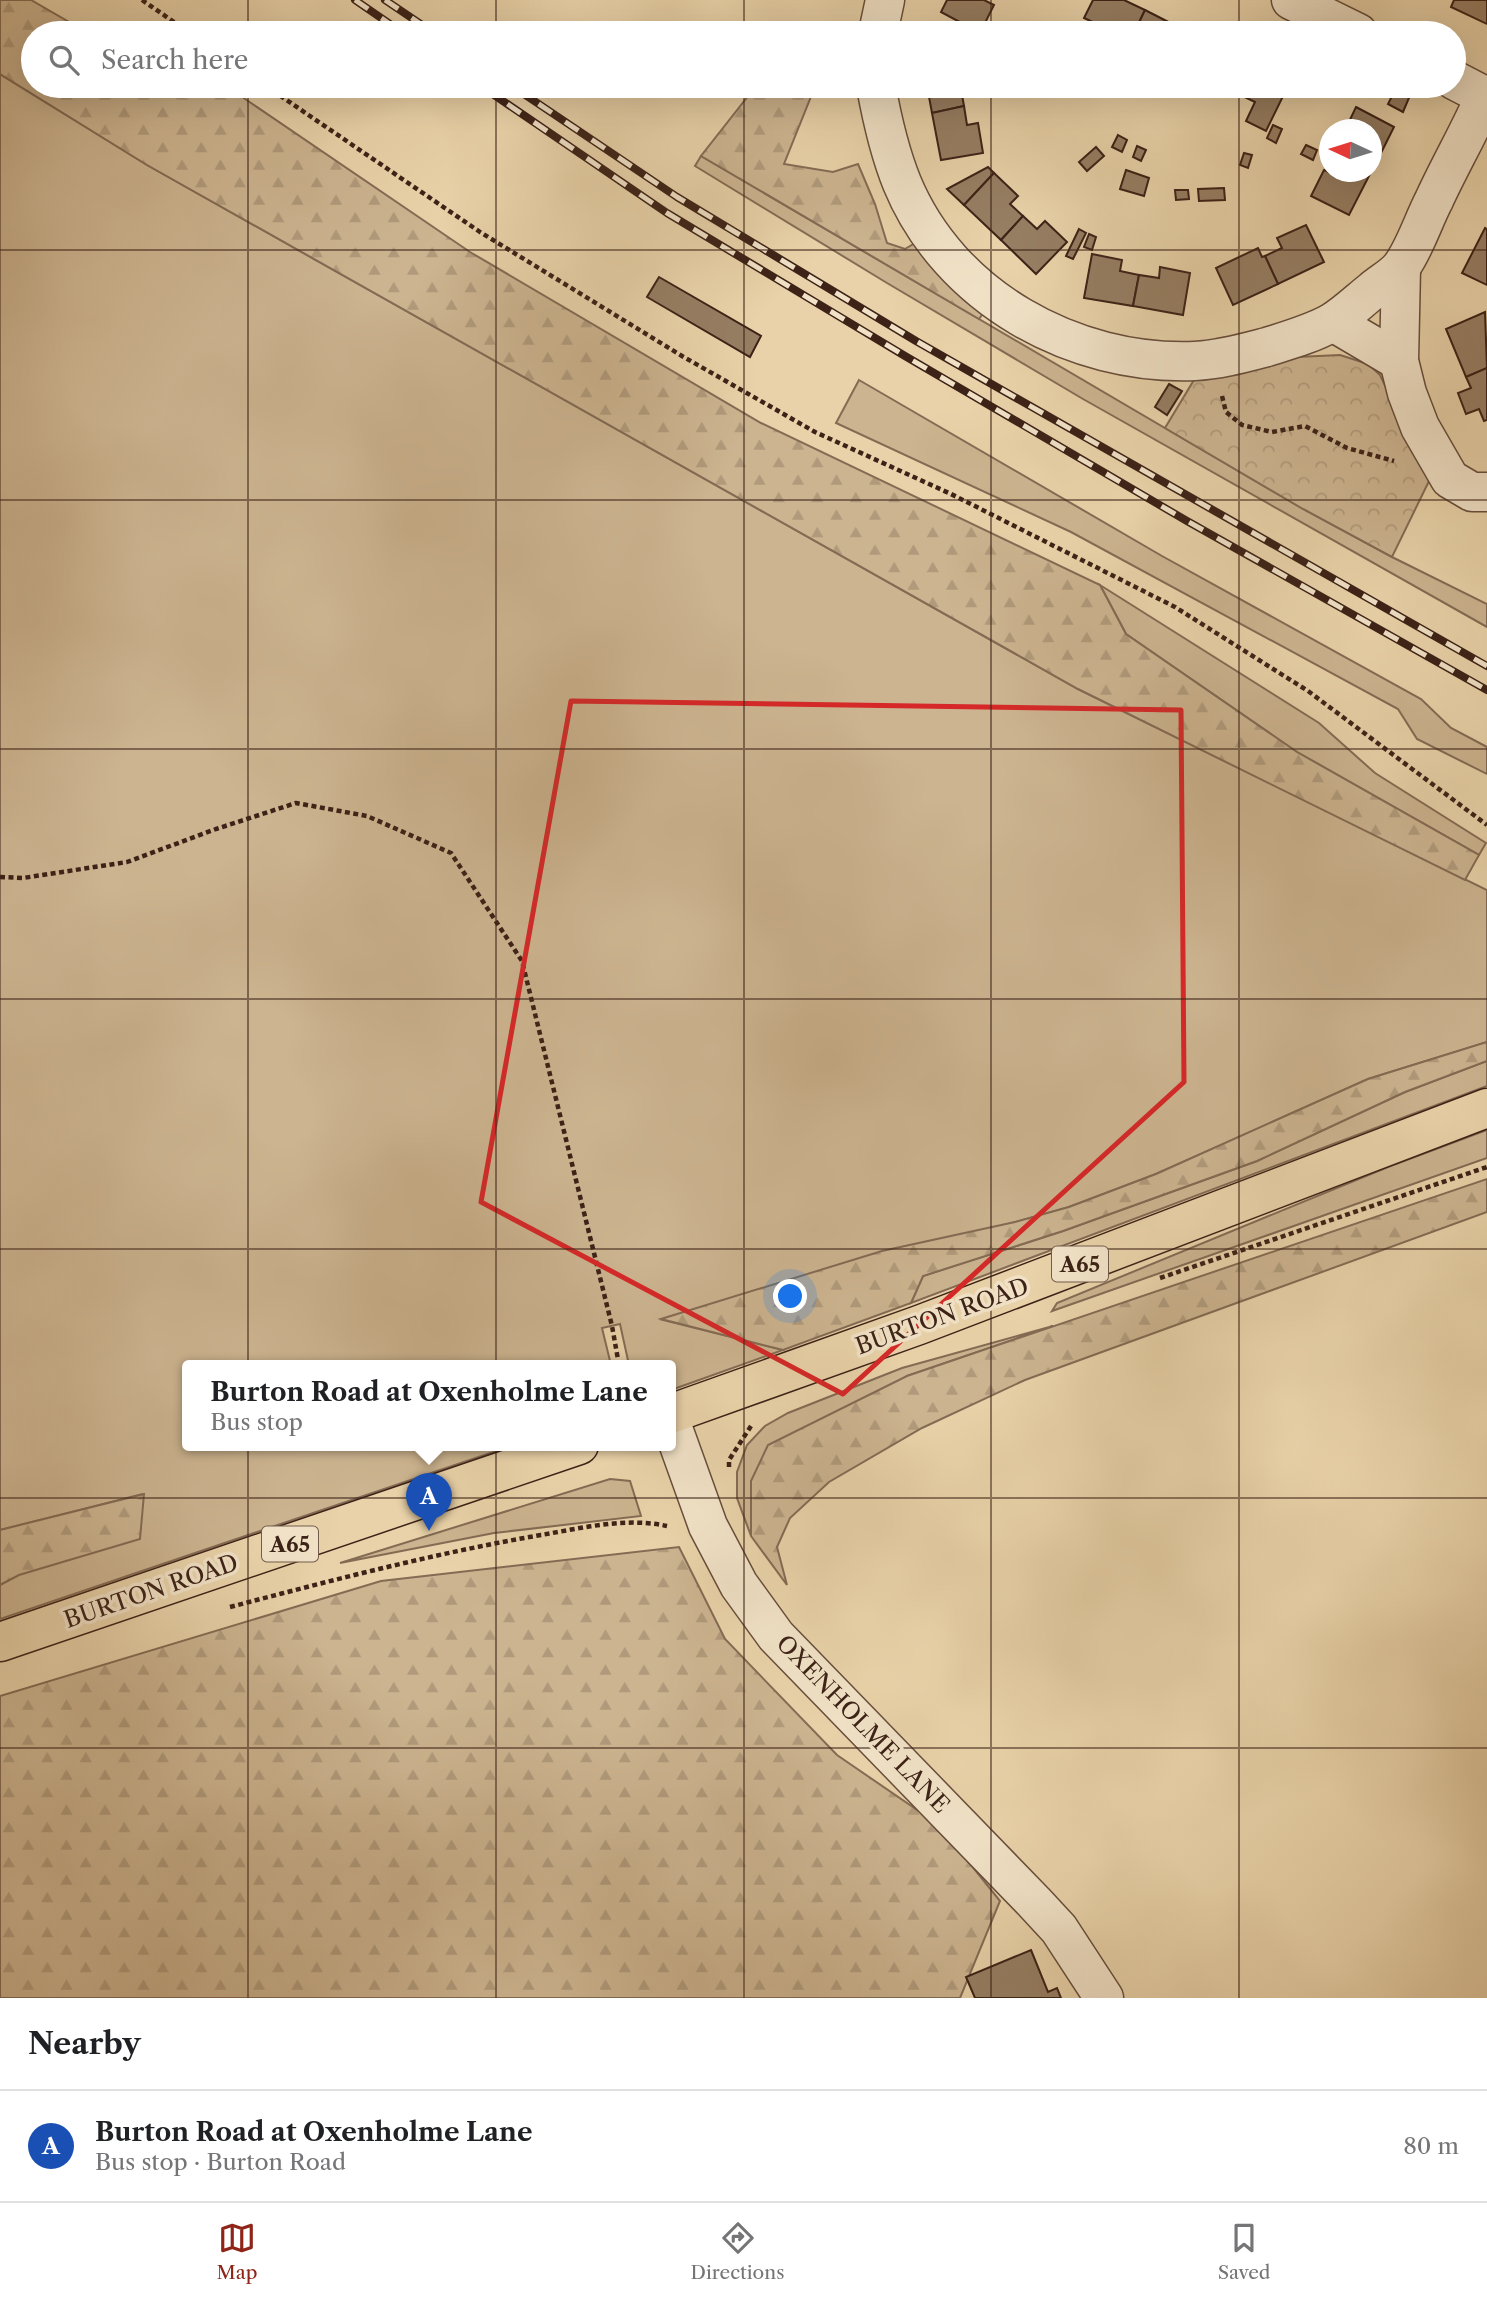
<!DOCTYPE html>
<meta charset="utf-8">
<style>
body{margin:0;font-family:"Libre Caslon Text",serif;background:#f2f2f2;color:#202124}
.compass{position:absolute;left:1319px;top:119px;width:63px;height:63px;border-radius:50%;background:#fff;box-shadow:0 7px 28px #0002;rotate:274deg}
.you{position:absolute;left:791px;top:1297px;width:24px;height:24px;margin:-18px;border:5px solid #fff;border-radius:50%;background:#1a73e8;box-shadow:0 0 0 10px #1a73e833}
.badge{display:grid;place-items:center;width:46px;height:46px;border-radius:50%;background:#8f2418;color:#fff;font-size:23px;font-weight:700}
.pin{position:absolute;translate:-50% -58px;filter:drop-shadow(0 2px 4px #0008)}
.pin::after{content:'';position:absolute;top:37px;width:24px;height:21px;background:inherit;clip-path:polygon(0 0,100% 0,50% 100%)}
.popup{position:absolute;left:182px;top:1360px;width:494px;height:91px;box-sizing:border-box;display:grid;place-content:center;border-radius:7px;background:#fff;filter:drop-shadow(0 2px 5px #0005);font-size:23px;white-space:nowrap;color:#757577}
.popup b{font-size:26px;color:#202124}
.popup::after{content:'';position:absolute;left:50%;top:100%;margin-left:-14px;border:14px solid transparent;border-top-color:#fff}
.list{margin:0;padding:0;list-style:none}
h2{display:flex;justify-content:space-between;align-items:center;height:91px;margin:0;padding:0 28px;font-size:30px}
h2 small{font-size:23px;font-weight:400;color:#757577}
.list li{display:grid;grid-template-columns:46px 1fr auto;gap:21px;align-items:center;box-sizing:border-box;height:112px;padding:0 28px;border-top:2px solid #e0e0e0}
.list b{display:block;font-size:26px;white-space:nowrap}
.list p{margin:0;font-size:23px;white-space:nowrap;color:#757577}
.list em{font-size:23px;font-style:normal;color:#757577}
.icon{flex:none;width:38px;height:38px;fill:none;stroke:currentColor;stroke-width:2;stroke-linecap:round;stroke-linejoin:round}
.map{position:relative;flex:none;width:1487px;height:1998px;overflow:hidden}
.search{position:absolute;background:#fff;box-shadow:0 7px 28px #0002;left:21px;right:21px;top:21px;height:77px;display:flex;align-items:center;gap:18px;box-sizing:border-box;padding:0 24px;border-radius:38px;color:#757577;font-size:26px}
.sheet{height:203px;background:#fff}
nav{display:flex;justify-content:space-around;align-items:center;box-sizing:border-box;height:98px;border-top:2px solid #e0e0e0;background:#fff;font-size:19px;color:#757577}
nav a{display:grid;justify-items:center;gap:4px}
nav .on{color:#8f2418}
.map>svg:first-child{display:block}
.green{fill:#ccb490;stroke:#846b54;stroke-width:2}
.forest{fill:url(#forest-firs);stroke:#846b54;stroke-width:2}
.park{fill:url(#park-crowns);stroke:#846b54;stroke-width:2}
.building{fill:#967e63;stroke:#3c2217;stroke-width:2}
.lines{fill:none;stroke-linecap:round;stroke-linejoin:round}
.minor-casing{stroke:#674e3c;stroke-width:41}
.major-casing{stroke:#3c2217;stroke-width:41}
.path{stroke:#3c2217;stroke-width:4.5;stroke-dasharray:5 3.5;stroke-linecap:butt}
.minor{stroke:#f1e2c7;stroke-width:38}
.major{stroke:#e9d2a9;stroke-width:38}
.rail-casing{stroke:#3c2217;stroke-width:8}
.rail{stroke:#f1e2c7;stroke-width:5;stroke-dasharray:16;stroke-linecap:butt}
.marked{fill:none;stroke:#d62828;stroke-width:5;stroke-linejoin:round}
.grid{fill:none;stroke:#3c2217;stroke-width:2;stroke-opacity:0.55}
.labels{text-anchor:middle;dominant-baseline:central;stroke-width:7;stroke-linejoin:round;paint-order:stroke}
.shield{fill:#f1e2c7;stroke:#725c4c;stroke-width:2}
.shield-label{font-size:21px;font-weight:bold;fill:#3c2217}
.street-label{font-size:23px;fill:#3c2217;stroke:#f1e2c7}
</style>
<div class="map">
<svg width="1487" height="1998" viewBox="0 0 1487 1998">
<defs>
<pattern id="forest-firs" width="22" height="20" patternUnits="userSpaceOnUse" patternTransform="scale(1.75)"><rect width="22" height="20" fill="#ccb490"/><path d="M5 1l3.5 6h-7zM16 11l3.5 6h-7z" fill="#b09a7b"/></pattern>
<pattern id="park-crowns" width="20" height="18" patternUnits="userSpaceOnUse" patternTransform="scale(1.75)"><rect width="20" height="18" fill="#ccb490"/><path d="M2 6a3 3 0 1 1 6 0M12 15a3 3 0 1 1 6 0" fill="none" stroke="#b09a7b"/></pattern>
</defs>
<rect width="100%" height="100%" fill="#e9d2a9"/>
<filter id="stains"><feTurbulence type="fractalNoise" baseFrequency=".00286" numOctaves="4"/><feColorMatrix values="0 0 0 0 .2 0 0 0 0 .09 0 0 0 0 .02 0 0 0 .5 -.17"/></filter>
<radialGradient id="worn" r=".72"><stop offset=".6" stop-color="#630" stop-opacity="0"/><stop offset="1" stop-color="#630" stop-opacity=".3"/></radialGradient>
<g class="green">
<path d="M0,74l147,91 931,524 409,201v152l-119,37 -212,95 -87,33 -406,113 120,30 -112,40 -1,-25h-41l-9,-41 -18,4 9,37h-423v80h326l-514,174v-34l143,-91 -143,36z"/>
<path d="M701,156l602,353 89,48 95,47v23l-404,-228 -196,-116 -192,-117z"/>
<path d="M859,380l303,176 259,143 30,29 36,19v27l-70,-35 -19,-30 -327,-177 -235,-109z"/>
<path d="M1100,585l219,138 56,50 111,70 -7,12 -182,-103 -171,-118z"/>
<path d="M1487,1061v25l-576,217 12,-27 140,-45 194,-70 148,-69z"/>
<path d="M1487,1130v28l-435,153 5,-8 331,-136z"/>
<path d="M1053,1326l-146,50 -156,105v55l-14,-38v-26l10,-27 18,-19 23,-13 114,-45z"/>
<path d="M610,1479l20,2 11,35 -147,17 -154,30z"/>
</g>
<g class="forest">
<path d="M0,0h31l57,33h-55v53h193l244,166 291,171 339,162 26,49 171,118 182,103 -14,25 -387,-191 -931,-524 -147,-91z"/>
<path d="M756,86h38l18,8 -28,70 49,8 25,-8 17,40 12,39 18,6 15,-9 67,68 -8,11 -278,-163z"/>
<path d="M1487,1042v19l-82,31 -148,69 -194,70 -140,45 -12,27 -128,47 -122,-31 221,-68 133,-29 54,-15 87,-33 212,-95z"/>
<path d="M1487,1179v33l-462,168 -103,48 -93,54 -39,36 -13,29 10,38 -36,-49v-55l17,-36 139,-69z"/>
<path d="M144,1494l-4,45 -121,36 -19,10v-55z"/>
<path d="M679,1547l46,92 112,116 102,70 61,76 -40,97h-960v-302l381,-115z"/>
</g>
<path class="park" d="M1340,355l28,9 12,11 50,104 -38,78 -89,-48 -138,-81 32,-53 100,-18z"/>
<g class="building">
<path d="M947,0h37l10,5 -14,28 -39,-21z"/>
<path d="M1093,0h31l21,10 -11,23h-18l-32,-15z"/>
<path d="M1454,0h33v24l-36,-17z"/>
<path d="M1145,10l39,20 7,3h-57z"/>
<path d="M927,86h43l1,1 -10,2 3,17 -32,7z"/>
<path d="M1191,86h23l-5,9z"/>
<path d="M1222,86h66l-22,45 -20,-10 9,-19z"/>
<path d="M1397,86l14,7 -8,19 -15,-8z"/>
<path d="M964,106l3,19 11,-2 5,30 -42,7 -9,-47z"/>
<path d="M1356,107l38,20 -22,44v-41h-27z"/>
<path d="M1273,125l9,4 -6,14 -9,-5z"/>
<path d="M1118,135l9,5 -5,12 -10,-5z"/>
<path d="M1306,145l11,5 -4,10 -12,-6z"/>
<path d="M1137,146l9,4 -5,11 -8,-4z"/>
<path d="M1096,147l8,9 -17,15 -8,-9z"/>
<path d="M1244,153l8,2 -4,13 -8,-3z"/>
<path d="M988,167l6,6 -30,32 -17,-16z"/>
<path d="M1126,170l23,8 -5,18 -24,-7z"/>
<path d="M1324,170l9,4 2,-2h36l-22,43 -38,-19z"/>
<path d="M994,173l24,23 -8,8 13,12 -22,24 -37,-35z"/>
<path d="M1224,188l1,12 -26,1 -1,-12z"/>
<path d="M1175,190h13l1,9 -13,1z"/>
<path d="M1023,216l14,13 8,-8 22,21 -31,32 -35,-34z"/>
<path d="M1306,225l18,37 -46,22 -13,-28 17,-8 -5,-10z"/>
<path d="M1485,228l2,1v56l-25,-12z"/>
<path d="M1079,229l7,4 -13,26 -7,-3z"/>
<path d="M1089,234l7,3 -4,13 -8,-3z"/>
<path d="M1258,248l4,9 3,-1 13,28 -45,21 -17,-37z"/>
<path d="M1092,254l30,6 -2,11 19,4 -6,31 -49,-8z"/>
<path d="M1160,267l30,6 -7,42 -50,-9 6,-31 20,3z"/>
<path d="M659,277l102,59 -11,21 -103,-60z"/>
<path d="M1485,312l2,56 -21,9 -20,-48z"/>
<path d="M1487,368v52l-3,1 -5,-12 -13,5 -8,-21 13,-5 -5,-11z"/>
<path d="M1169,384l13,7 -15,24 -12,-8z"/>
<path d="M1031,1950l17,42 9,-4 4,10h-86l-9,-21z"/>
</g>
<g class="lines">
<g class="minor-casing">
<g id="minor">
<path d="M1291,0l67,33"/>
<path d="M878,33l7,-33"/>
<path d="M1454,80l33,17"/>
<path d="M876,86c6,33 13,65 26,97 47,114 171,183 293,178 24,-1 49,-8 72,-14 22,-7 44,-13 64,-24 15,-9 28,-22 42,-33 8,-7 21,-14 28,-23 14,-19 22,-46 33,-67 16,-35 36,-69 51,-104"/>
<path d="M1401,268l-2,93 8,32 13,34 30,52 22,13h15"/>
<path d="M1333,322l66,39"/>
<path d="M670,1420l38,106 31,59 37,51 258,266 25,27 45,69"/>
</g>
</g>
<g class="major-casing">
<g id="major">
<path d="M670,1414l249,-89 568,-217"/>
<path d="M0,1642l579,-197"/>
</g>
</g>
<g class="path">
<path d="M142,0l48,33"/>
<path d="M266,86l214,146 202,124 133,76 136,62 224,113 133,84 179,134"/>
<path d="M1222,396l4,16 16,13 30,7 33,-6 42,22 47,13"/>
<path d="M0,877l23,1 104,-16 89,-33 80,-26 71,13 84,37 71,108 90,365 7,39"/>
<path d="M1160,1278l327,-111"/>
<path d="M729,1467v-7l22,-34"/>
<path d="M230,1607c103,-27 206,-54 311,-72 41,-7 84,-18 126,-9"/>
</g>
<use href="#minor" class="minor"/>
<use href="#major" class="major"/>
<g class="rail-casing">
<g id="rail">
<path d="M355,0l48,33"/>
<path d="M385,0l49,33"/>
<path d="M481,86l186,127 238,143 282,165 300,169"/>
<path d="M512,86l165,111 239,144 571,325"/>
</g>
</g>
<use href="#rail" class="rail"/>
</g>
<path class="marked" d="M571,701l610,9 3,372 -341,312 -362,-192z"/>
<path class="grid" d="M248,0v33M496,0v33M744,0v33M991,0v33M1239,0v33M248,86v1912M496,86v1912M744,86v1912M991,86v1912M1239,86v1912M0,250h1487M0,500h1487M0,749h1487M0,999h1487M0,1249h1487M0,1498h1487M0,1748h1487"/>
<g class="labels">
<g class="shield">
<rect x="1052" y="1246.5" width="56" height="35" rx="5"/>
<rect x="262" y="1526.5" width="56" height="35" rx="5"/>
</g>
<g class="shield-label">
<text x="1080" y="1264">A65</text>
<text x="290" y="1544">A65</text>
</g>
<g class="street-label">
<text transform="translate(942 1316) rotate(-20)">BURTON ROAD</text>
<text transform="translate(151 1591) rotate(-19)">BURTON ROAD</text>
<text transform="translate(863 1724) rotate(46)">OXENHOLME LANE</text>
</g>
</g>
<rect width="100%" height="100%" filter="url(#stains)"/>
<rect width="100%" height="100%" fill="url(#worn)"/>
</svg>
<svg class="compass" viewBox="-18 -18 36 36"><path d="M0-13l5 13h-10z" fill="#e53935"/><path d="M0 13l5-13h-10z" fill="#757577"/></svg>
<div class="you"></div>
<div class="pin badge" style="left:429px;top:1531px;background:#1a4fb4">A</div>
<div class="popup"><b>Burton Road at Oxenholme Lane</b>Bus stop</div>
<div class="search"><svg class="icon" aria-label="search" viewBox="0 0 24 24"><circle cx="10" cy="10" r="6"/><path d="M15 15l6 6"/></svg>Search here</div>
</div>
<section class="sheet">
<h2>Nearby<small></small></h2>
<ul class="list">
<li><span class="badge" style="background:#1a4fb4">A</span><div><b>Burton Road at Oxenholme Lane</b><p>Bus stop · Burton Road</p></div><em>80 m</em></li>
</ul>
</section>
<nav>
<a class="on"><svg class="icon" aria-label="map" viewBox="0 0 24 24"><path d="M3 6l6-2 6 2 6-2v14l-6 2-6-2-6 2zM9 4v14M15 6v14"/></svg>Map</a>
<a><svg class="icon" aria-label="directions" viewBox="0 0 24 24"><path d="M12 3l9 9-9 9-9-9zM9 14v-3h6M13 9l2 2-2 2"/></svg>Directions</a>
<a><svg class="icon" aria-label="saved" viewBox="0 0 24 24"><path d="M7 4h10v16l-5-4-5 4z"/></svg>Saved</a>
</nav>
